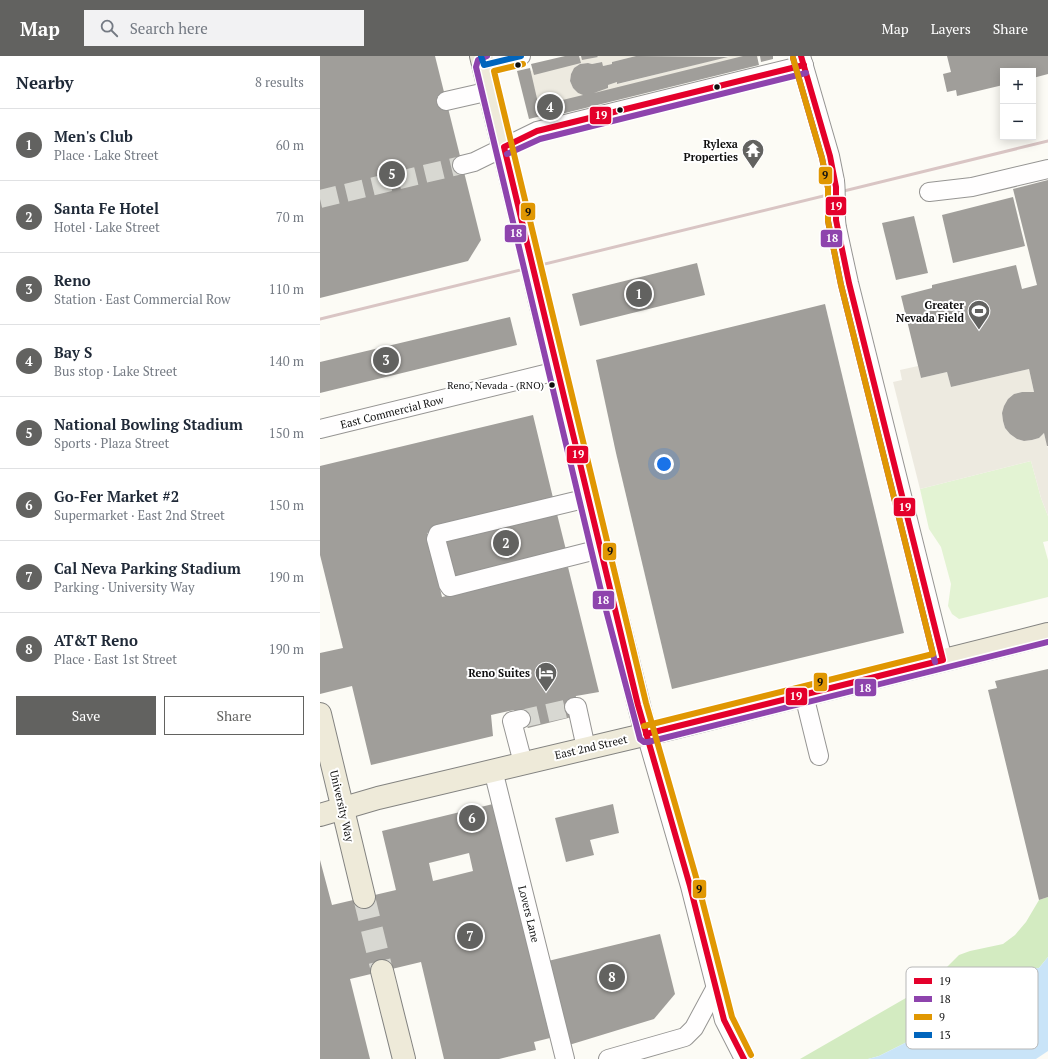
<!DOCTYPE html>
<meta charset="utf-8">
<style>
body{margin:0;font-family:"PT Serif",serif;background:#f2f2f3;color:#1f2937}
.controls{position:absolute;right:12px;top:12px;display:grid;overflow:hidden;border-radius:0px;box-shadow:0 2px 10px #0003}
.controls button{width:36px;height:36px;display:grid;place-items:center;padding:0;border:0;border-bottom:1px solid #e0e1e3;background:#fff;color:#1f2937;font:20px sans-serif}
.you{position:absolute;left:344px;top:408px;width:14px;height:14px;margin:-10px;border:3px solid #fff;border-radius:50%;background:#1a73e8;box-shadow:0 0 0 6px #1a73e833}
.badge{display:grid;place-items:center;width:26px;height:26px;border-radius:50%;background:#626260;color:#fff;font-size:13px;font-weight:700}
.pin{position:absolute;translate:-50% -50%;border:2px solid #fff;box-shadow:0 1px 4px #0006}
.list{margin:0;padding:0;list-style:none}
h2{display:flex;justify-content:space-between;align-items:center;height:52px;margin:0;padding:0 16px;font-size:17px}
h2 small{font-size:13px;font-weight:400;color:#747a83}
.list li{display:grid;grid-template-columns:26px 1fr auto;gap:12px;align-items:center;box-sizing:border-box;height:72px;padding:0 16px;border-top:1px solid #e0e1e3}
.list b{display:block;font-size:15px;white-space:nowrap}
.list p{margin:0;font-size:13px;white-space:nowrap;color:#747a83}
.list em{font-size:13px;font-style:normal;color:#747a83}
.actions{display:flex;gap:8px;padding:12px 16px}
.actions a{flex:1;padding:9px 0;border:1px solid #626260;border-radius:0px;text-align:center;font-size:14px;color:#626260}
.actions .main{background:#626260;color:#fff}
.icon{flex:none;width:22px;height:22px;fill:none;stroke:currentColor;stroke-width:2;stroke-linecap:round;stroke-linejoin:round}
.map{position:relative;flex:none;width:728px;height:1003px;overflow:hidden}
header{display:flex;align-items:center;gap:24px;box-sizing:border-box;height:56px;padding:0 20px;background:#626260;color:#fff}
header strong{font-size:19px}
nav{display:flex;gap:22px;margin-inline-start:auto;font-size:14px}
.search{width:280px;height:36px;background:#f2f2f3;display:flex;align-items:center;gap:10px;box-sizing:border-box;padding:0 14px;border-radius:0px;color:#747a83;font-size:15px}
main{display:flex}
aside{flex:1;background:#fff}
.map>svg:first-child{display:block}
.green{fill:#e3f3d3}
.forest{fill:#d3ebc1}
.plaza{fill:#edeae0}
.water{fill:#c9e4f8}
.building{fill:#a09e9a;fill-rule:evenodd}
.lines{fill:none;stroke-linecap:round;stroke-linejoin:round}
.minor-tunnel{stroke:#d8d8d2;stroke-width:18;stroke-dasharray:18 9;stroke-linecap:butt}
.major-tunnel{stroke:#d8d8d2;stroke-width:22;stroke-dasharray:22 11;stroke-linecap:butt}
.minor-casing{stroke:#969593;stroke-width:20}
.major-casing{stroke:#838380;stroke-width:24}
.minor{stroke:#fffefe;stroke-width:18}
.major{stroke:#eeead9;stroke-width:22}
.rail{stroke:#d9c5c4;stroke-width:3}
.minor-bridge-casing{stroke:#969593;stroke-width:20;stroke-linecap:butt}
.major-bridge-casing{stroke:#838380;stroke-width:24;stroke-linecap:butt}
.minor-bridge{stroke:#fffefe;stroke-width:18}
.major-bridge{stroke:#eeead9;stroke-width:22}
.bus-1-casing{stroke:#fff;stroke-width:9}
.bus-2-casing{stroke:#fff;stroke-width:9}
.bus-3-casing{stroke:#fff;stroke-width:9}
.bus-4-casing{stroke:#fff;stroke-width:9}
.bus-1{stroke:#e4002b;stroke-width:6}
.bus-2{stroke:#8e44ad;stroke-width:6}
.bus-3{stroke:#e09702;stroke-width:6}
.bus-4{stroke:#0065bd;stroke-width:6}
.bus-dot{fill:#0f0f0f;stroke:#fff;stroke-width:1.5}
.labels{text-anchor:middle;dominant-baseline:central;stroke-width:4;stroke-linejoin:round;paint-order:stroke}
.bus-label{font-size:10px;fill:#0f0f0f;stroke:#fff;text-anchor:end}
.poi-label{font-size:11px;font-weight:bold;fill:#0f0f0f;stroke:#fff;text-anchor:end}
.street-label{font-size:11px;fill:#0f0f0f;stroke:#fff}
.key{fill:#fff;stroke:#b7b7b7;stroke-width:1}
.key-label{font-size:11px;fill:#0f0f0f}
.line-badge{stroke:#fff;stroke-width:1.5}
.badge-label{font-size:11px;text-anchor:middle;font-weight:bold;fill:#fff}
.pale-badge-label{font-size:11px;text-anchor:middle;font-weight:bold;fill:#111}
</style>
<header>
<strong>Map</strong>
<div class="search"><svg class="icon" aria-label="search" viewBox="0 0 24 24"><circle cx="10" cy="10" r="6"/><path d="M15 15l6 6"/></svg>Search here</div>
<nav><a>Map</a><a>Layers</a><a>Share</a></nav>
</header>
<main>
<aside>
<h2>Nearby<small>8 results</small></h2>
<ul class="list">
<li><span class="badge">1</span><div><b>Men's Club</b><p>Place · Lake Street</p></div><em>60 m</em></li>
<li><span class="badge">2</span><div><b>Santa Fe Hotel</b><p>Hotel · Lake Street</p></div><em>70 m</em></li>
<li><span class="badge">3</span><div><b>Reno</b><p>Station · East Commercial Row</p></div><em>110 m</em></li>
<li><span class="badge">4</span><div><b>Bay S</b><p>Bus stop · Lake Street</p></div><em>140 m</em></li>
<li><span class="badge">5</span><div><b>National Bowling Stadium</b><p>Sports · Plaza Street</p></div><em>150 m</em></li>
<li><span class="badge">6</span><div><b>Go-Fer Market #2</b><p>Supermarket · East 2nd Street</p></div><em>150 m</em></li>
<li><span class="badge">7</span><div><b>Cal Neva Parking Stadium</b><p>Parking · University Way</p></div><em>190 m</em></li>
<li><span class="badge">8</span><div><b>AT&amp;T Reno</b><p>Place · East 1st Street</p></div><em>190 m</em></li>
</ul>
<div class="actions"><a class="main">Save</a><a>Share</a></div>
</aside>
<div class="map">
<svg width="728" height="1003" viewBox="0 0 728 1003">
<rect width="100%" height="100%" fill="#fcfbf5"/>
<path class="green" d="M711,405l10,37 7,18v25l-5,1 5,18v37l-89,22 -7,-5 -4,-8 3,-22 -10,-37 -12,-18 -9,-40z"/>
<path class="forest" d="M728,841v60l-9,11 -17,1 -18,9 -37,21 -62,44 -26,13 -11,3h-68l118,-68 18,-13 23,-23 11,-4 33,-7 12,-9 11,-13 13,-22z"/>
<g class="plaza">
<path d="M266,0h50l-24,6v2l-9,2 -2,-4 -9,2 -4,-1 -8,1 -6,4 -3,6 -1,7 3,7 5,5 7,2 23,-7v-3l9,-3 1,2 112,-28h30l-6,3 -207,52h-5l-5,-2 -7,-38z"/>
<path d="M598,310l3,12 26,-6 4,15 78,-18 5,23h-12l-8,2 -12,19 1,8 2,7 5,6 7,5 7,2 8,-1 7,-2 5,-5 4,15v68l-7,-18 -10,-37 -111,28 -27,-107 9,-2 -2,-10z"/>
</g>
<path class="water" d="M728,901v94l-12,8h-168l11,-3 26,-13 62,-44 37,-21 19,-9 16,-1z"/>
<g class="building">
<path d="M0,0h115l46,184 -13,21 -148,37z"/>
<path d="M245,0h14l2,7 -47,12 -3,-11z"/>
<path d="M261,0h16l1,1 -16,3z"/>
<path d="M316,0l92,1 -111,27v-2l-9,3v3l-14,5 149,-37h14l2,9 -214,53 -3,-13 41,-10 -5,-2 -5,-5 -3,-7 1,-7 3,-6 6,-4 8,-1 4,1 10,-2 1,4 9,-2v-2z"/>
<path d="M440,0h13v3l-12,3z"/>
<path d="M627,0h101v18l-15,4v-7h-30v14l-46,11 -1,-6 -9,2 -4,-18 8,-2z"/>
<path d="M210,12l11,48 -12,3 -12,-48z"/>
<path d="M728,124v266h-1l-3,-13 -5,5 -7,2 -8,1 -7,-2 -7,-5 -5,-6 -2,-7 -1,-8 2,-7 4,-7 6,-5 8,-2h12l-5,-23 -78,18 -4,-15 -26,6 -20,-82 31,-8v-3l84,-20 6,24 15,-4 -24,-96z"/>
<path d="M693,141l12,49 -72,17 -11,-48z"/>
<path d="M594,160l14,57 -32,7 -14,-57z"/>
<path d="M377,207l8,32 -125,31 -8,-32z"/>
<path d="M505,248l79,329 -232,56 -56,-236 -20,-93z"/>
<path d="M190,261l7,28 -197,48v-31z"/>
<path d="M213,359l21,87 -127,31 15,64 126,-30 31,125 -23,4 -4,21 -44,11 -14,-18 -23,5 2,21 -122,29 -19,-79 -32,8v-41l23,-5 -23,-93v-89z"/>
<path d="M236,454l10,40 -111,26 -10,-39z"/>
<path d="M728,613v228l-9,3 -51,-210 9,-2 -2,-7z"/>
<path d="M173,748l57,234 -16,4 2,8 -37,9h-55l-23,-97 -71,17 20,80h-50v-199l12,45 64,-15 -14,-59zM149,797l4,18 -40,10 -4,-18z"/>
<path d="M293,748l6,29 -29,7 4,15 -28,7 -11,-44z"/>
<path d="M340,878l15,60 -21,25 -85,26 -21,-84z"/>
</g>
<g class="lines">
<g class="minor-tunnel">
<path d="M0,143l142,-34"/>
<path d="M201,663l53,-12"/>
</g>
<path class="major-tunnel" d="M44,841l18,74"/>
<g class="minor-casing">
<g id="minor">
<path d="M481,0l29,100 5,25"/>
<path d="M164,9l37,-9"/>
<path d="M126,45l44,-10"/>
<path d="M142,109l12,-3 63,-31 267,-66"/>
<path d="M609,136l43,-5 76,-18"/>
<path d="M517,172l12,55 94,377"/>
<path d="M0,373l237,-58"/>
<path d="M268,442l-150,36 -2,5 12,45 2,3 150,-38"/>
<path d="M484,639l15,61"/>
<path d="M254,651h3l9,41"/>
<path d="M201,663l-9,2 11,42"/>
<path d="M326,678l44,152 34,134 20,39"/>
<path d="M173,714l72,289"/>
<path d="M288,1003l77,-22 9,-9 21,-39"/>
</g>
</g>
<g class="major-casing">
<g id="major">
<path d="M161,0l49,202"/>
<path d="M220,246l106,432"/>
<path d="M0,658l44,183"/>
<path d="M0,759l58,-17 295,-70 375,-94"/>
<path d="M62,915l22,88"/>
</g>
</g>
<use href="#minor" class="minor"/>
<use href="#major" class="major"/>
<path class="rail" d="M0,263l728,-178"/>
<g class="minor-bridge-casing">
<path id="minor-bridge" d="M515,125c2,15 -1,31 2,47"/>
</g>
<g class="major-bridge-casing">
<path id="major-bridge" d="M210,202l10,44"/>
</g>
<use href="#minor-bridge" class="minor-bridge"/>
<use href="#major-bridge" class="major-bridge"/>
<g class="bus-1-casing">
<g id="bus-1">
<path d="M326,678l297,-74 -94,-377 -13,-63v-33l-6,-31 -29,-100"/>
<path d="M424,1003l-20,-39 -34,-134 -52,-181 -134,-558 33,-16 267,-66"/>
</g>
</g>
<g class="bus-2-casing">
<g id="bus-2">
<path d="M167,0l-9,4 -2,7 126,528 38,144 4,3h4l400,-100"/>
<path d="M473,2l29,100 6,30v33l13,64 94,377"/>
<path d="M187,98l33,-15 266,-66"/>
</g>
</g>
<g class="bus-3-casing">
<g id="bus-3">
<path d="M203,8l-29,7 152,632 52,181 34,133 19,38"/>
<path d="M324,670l289,-72 -92,-369 -13,-64v-33l-6,-30 -29,-100"/>
</g>
</g>
<g class="bus-4-casing">
<path id="bus-4" d="M161,0l3,9 37,-9"/>
</g>
<use href="#bus-1" class="bus-1"/>
<use href="#bus-2" class="bus-2"/>
<use href="#bus-3" class="bus-3"/>
<use href="#bus-4" class="bus-4"/>
</g>
<defs>
<g id="temple-pin" transform="scale(1.15)"><path d="M0 17L-7.5 6A9.5 9.5 0 1 1 7.5 6Z" fill="#626260" stroke="#fff"/><path d="M0-6L5-2H3V0L6.5 2.5H4V6H1.5V3h-3V6H-4V2.5H-6.5L-3 0V-2H-5Z" fill="#fff"/></g>
<g id="stadium-pin" transform="scale(1.15)"><path d="M0 17L-7.5 6A9.5 9.5 0 1 1 7.5 6Z" fill="#626260" stroke="#fff"/><path d="M0-5a6.5 5 0 1 0 0 10a6.5 5 0 1 0 0-10ZM-3.5-1.8h7v3.6h-7Z" fill="#fff"/></g>
<g id="hotel-pin" transform="scale(1.15)"><path d="M0 17L-7.5 6A9.5 9.5 0 1 1 7.5 6Z" fill="#626260" stroke="#fff"/><path d="M-6-4.5h1.5V1H6V5H4.5V3h-9V5H-6ZM-4 0a1.8 1.8 0 1 1 3.6 0ZM.5 0V-2.5h3Q6-2.5 6 0Z" fill="#fff"/></g>
</defs>
<g fill-rule="evenodd">
<use href="#temple-pin" x="433" y="94"/>
<use href="#stadium-pin" x="659" y="255"/>
<use href="#hotel-pin" x="226" y="617"/>
</g>
<g class="bus-dot">
<circle cx="198" cy="9" r="3.5"/>
<circle cx="397" cy="31" r="3.5"/>
<circle cx="300" cy="54" r="3.5"/>
<circle cx="232" cy="329" r="3.5"/>
</g>
<g class="labels">
<g class="bus-label">
<text x="224" y="329">Reno, Nevada - (RNO)</text>
</g>
<g class="poi-label">
<text x="418" y="88">Rylexa<tspan x="418" dy="13">Properties</tspan></text>
<text x="644" y="249">Greater<tspan x="644" dy="13">Nevada Field</tspan></text>
<text x="210" y="617">Reno Suites</text>
</g>
<g class="street-label">
<text transform="translate(72 356) rotate(-14)">East Commercial Row</text>
<text transform="translate(271 691) rotate(-13)">East 2nd Street</text>
<text transform="translate(22 750) rotate(77)">University Way</text>
<text transform="translate(209 858) rotate(76)">Lovers Lane</text>
</g>
</g>
<rect x="586" y="911" width="132" height="82" rx="6" class="key"/>
<rect x="594" y="922" width="18" height="6" fill="#e4002b"/>
<rect x="594" y="940" width="18" height="6" fill="#8e44ad"/>
<rect x="594" y="958" width="18" height="6" fill="#e09702"/>
<rect x="594" y="976" width="18" height="6" fill="#0065bd"/>
<g class="key-label">
<text x="619" y="929">19</text>
<text x="619" y="947">18</text>
<text x="619" y="965">9</text>
<text x="619" y="983">13</text>
</g>
<g class="line-badge">
<rect x="269" y="50" width="23" height="19" rx="4" fill="#e4002b"/>
<rect x="498" y="110" width="15" height="19" rx="4" fill="#e09702"/>
<rect x="505" y="140" width="22" height="20" rx="4" fill="#e4002b"/>
<rect x="200" y="146" width="16" height="19" rx="4" fill="#e09702"/>
<rect x="184" y="168" width="23" height="19" rx="4" fill="#8e44ad"/>
<rect x="500" y="173" width="23" height="19" rx="4" fill="#8e44ad"/>
<rect x="246" y="389" width="23" height="19" rx="4" fill="#e4002b"/>
<rect x="573" y="441" width="23" height="20" rx="4" fill="#e4002b"/>
<rect x="282" y="486" width="15" height="19" rx="4" fill="#e09702"/>
<rect x="272" y="534" width="23" height="20" rx="4" fill="#8e44ad"/>
<rect x="493" y="616" width="15" height="20" rx="4" fill="#e09702"/>
<rect x="534" y="622" width="23" height="19" rx="4" fill="#8e44ad"/>
<rect x="465" y="631" width="23" height="19" rx="4" fill="#e4002b"/>
<rect x="372" y="823" width="15" height="20" rx="4" fill="#e09702"/>
</g>
<g class="badge-label">
<text x="281" y="63">19</text>
<text x="516" y="154">19</text>
<text x="196" y="181">18</text>
<text x="512" y="186">18</text>
<text x="258" y="402">19</text>
<text x="585" y="455">19</text>
<text x="283" y="548">18</text>
<text x="545" y="636">18</text>
<text x="476" y="644">19</text>
</g>
<g class="pale-badge-label">
<text x="505" y="123">9</text>
<text x="208" y="160">9</text>
<text x="290" y="499">9</text>
<text x="500" y="630">9</text>
<text x="379" y="837">9</text>
</g>
</svg>
<div class="controls">
<button>+</button>
<button>−</button>
</div>
<div class="you"></div>
<div class="pin badge" style="left:319px;top:238px">1</div>
<div class="pin badge" style="left:186px;top:487px">2</div>
<div class="pin badge" style="left:66px;top:304px">3</div>
<div class="pin badge" style="left:230px;top:51px">4</div>
<div class="pin badge" style="left:72px;top:118px">5</div>
<div class="pin badge" style="left:152px;top:762px">6</div>
<div class="pin badge" style="left:150px;top:880px">7</div>
<div class="pin badge" style="left:292px;top:921px">8</div>
</div>
</main>
